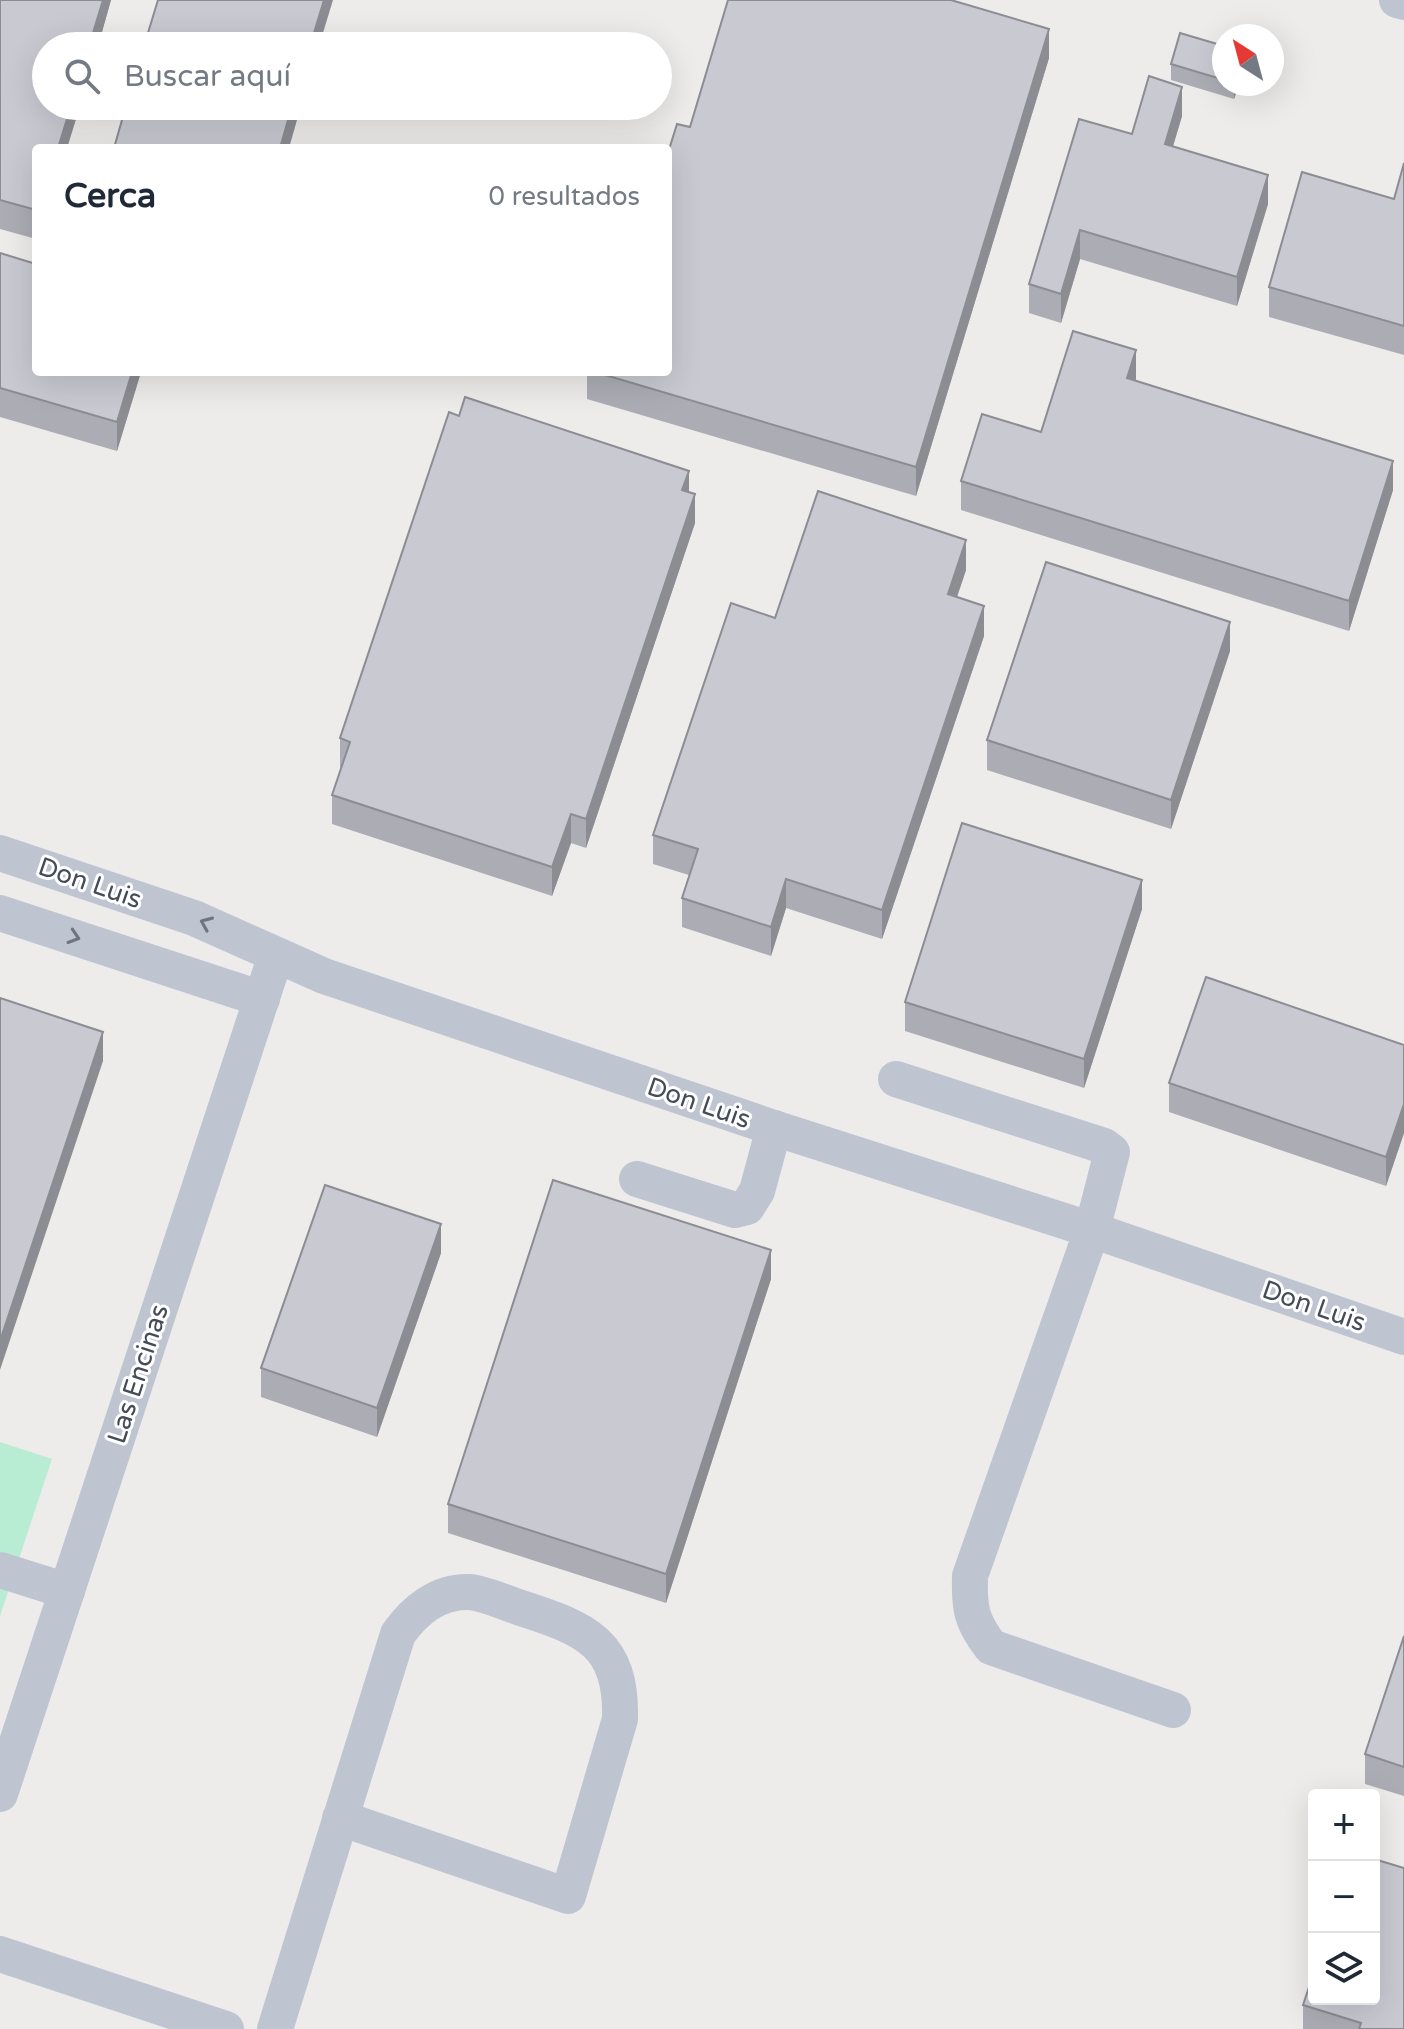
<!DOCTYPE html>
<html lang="es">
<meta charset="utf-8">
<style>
body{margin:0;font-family:"Varela Round",sans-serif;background:#f6f6f7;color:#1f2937}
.controls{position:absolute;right:24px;bottom:24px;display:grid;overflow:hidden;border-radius:8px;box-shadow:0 8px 32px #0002}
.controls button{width:72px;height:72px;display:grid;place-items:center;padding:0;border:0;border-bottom:2px solid #e0e1e3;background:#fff;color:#1f2937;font:40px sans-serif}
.compass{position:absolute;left:1212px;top:24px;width:72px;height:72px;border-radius:50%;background:#fff;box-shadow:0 8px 32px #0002;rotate:324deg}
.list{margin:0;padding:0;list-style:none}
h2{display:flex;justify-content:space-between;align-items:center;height:104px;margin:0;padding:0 32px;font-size:34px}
h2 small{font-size:26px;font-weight:400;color:#747a83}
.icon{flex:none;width:44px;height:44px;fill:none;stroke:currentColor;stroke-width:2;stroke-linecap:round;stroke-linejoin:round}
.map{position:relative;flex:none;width:1404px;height:2029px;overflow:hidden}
.search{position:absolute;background:#fff;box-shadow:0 8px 32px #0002;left:32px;top:32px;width:640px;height:88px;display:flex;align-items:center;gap:20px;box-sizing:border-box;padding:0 28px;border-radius:44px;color:#747a83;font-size:30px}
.panel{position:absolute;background:#fff;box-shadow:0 8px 32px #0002;left:32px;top:144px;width:640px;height:232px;border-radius:8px}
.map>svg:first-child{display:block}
.green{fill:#b8edd3}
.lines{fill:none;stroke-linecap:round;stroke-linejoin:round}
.minor{stroke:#bec5d1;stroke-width:36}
.wall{fill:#acadb4}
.shaded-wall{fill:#8c8d92}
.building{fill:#c8c9d1;stroke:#8c8d92;stroke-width:2}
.oneway{stroke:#6f7682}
.labels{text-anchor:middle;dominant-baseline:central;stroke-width:6;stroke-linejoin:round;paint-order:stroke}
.street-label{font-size:26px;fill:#444c58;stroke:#fff}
</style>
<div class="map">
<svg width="1404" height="2029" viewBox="0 0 1404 2029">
<rect width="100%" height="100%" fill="#eeebeb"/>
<path class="green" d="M0,1442l52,17 -52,157z"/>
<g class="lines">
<g class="minor">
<path d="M1397,0l7,2"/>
<path d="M0,853l194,65 130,58 450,152 318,102 312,107"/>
<path d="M0,913l262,86"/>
<path d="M896,1079l208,67 8,6 -20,78 -122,346c-1,32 1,45 21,71l182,63"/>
<path d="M637,1179l98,31 12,-3 10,-16 17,-63"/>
<path d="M0,1570l67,21"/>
<path d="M0,1794l276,-839"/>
<path d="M0,1954l226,75"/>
<path d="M275,2029l123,-395c16,-23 40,-43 71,-42 16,1 36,11 52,16 65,21 101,35 99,111l-52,177 -228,-78"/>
</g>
</g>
<g class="wall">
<path d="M0,0h111l-13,46h-52v60h34l-13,42h-31v91l-36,-10z"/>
<path d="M1224,46v38h15l-5,15 -63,-19v-16z"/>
<path d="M1049,58l-133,438 -329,-97v-27h81l22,-245z"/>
<path d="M1182,116l-9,30 95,58 -31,102 -157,-47 -19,64 -32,-10v-29l103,-150z"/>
<path d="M1404,163v192l-135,-38v-30l125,-88z"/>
<path d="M0,253l36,119h105l-24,79 -117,-34z"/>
<path d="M1136,379l-1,2 258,109 -44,141 -388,-121v-29l80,-49z"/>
<path d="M689,492l6,31 -109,325 -15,-5 -19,53 -220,-72v-29l9,-27 -1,-1v-29z"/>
<path d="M966,570l-9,27 27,39 -102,303 -96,-31 -15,48 -89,-29v-29l7,-23 -36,-11v-29l122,-217z"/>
<path d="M1230,651l-59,178 -184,-59v-30z"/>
<path d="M1142,909l-58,179 -179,-57v-29z"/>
<path d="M1169,1083l235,50 -18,53 -217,-74z"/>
<path d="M441,1253l-64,184 -116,-40v-29z"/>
<path d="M771,1279l-105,324 -218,-70v-29z"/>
<path d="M1404,1636v160l-39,-12v-30z"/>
<path d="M1303,2005l101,24h-101z"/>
</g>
<g class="shaded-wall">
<path d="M103,0h8l-13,46h-9z"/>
<path d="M324,0h9l-14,46h-9z"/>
<path d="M1049,29v29l-133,438v-29z"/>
<path d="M1234,84h5l-5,15z"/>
<path d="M1182,87v29l-17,57v-29z"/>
<path d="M71,106h9l-13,42h-9z"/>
<path d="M292,106h9l-12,42h-9z"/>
<path d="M1268,175v29l-31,102v-29z"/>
<path d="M1080,230v29l-19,64v-29z"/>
<path d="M1136,350v29l-9,28v-29z"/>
<path d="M132,372h9l-24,79v-29z"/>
<path d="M1393,461v29l-44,141v-30z"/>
<path d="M689,471v29l-7,-10z"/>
<path d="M695,494v29l-109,325v-29z"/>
<path d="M966,540v30l-18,53v-29z"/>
<path d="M984,606v30l-102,303v-29z"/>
<path d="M1230,622v29l-59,178v-29z"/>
<path d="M571,814v29l-19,53v-29z"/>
<path d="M786,879v29l-15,48v-29z"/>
<path d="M1142,880v29l-58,179v-29z"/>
<path d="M103,1032v29l-103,309v-29z"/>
<path d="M1404,1104v29l-18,53v-29z"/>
<path d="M441,1224v29l-64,184v-29z"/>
<path d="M771,1250v29l-105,324v-29z"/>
</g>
<g class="building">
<path d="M0,0h103l-14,46h-43v60h25l-13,42h-22v62l-36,-10z"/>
<path d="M158,0h166l-14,46h-166z"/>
<path d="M728,0h223l98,29 -133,438 -321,-95h73v-219l9,-29 13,3z"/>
<path d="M1180,33l44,13v34l-53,-16z"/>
<path d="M1149,76l33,11 -17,57 103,31 -31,102 -157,-47 -19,64 -32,-10 50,-165 53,15z"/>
<path d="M126,106h166l-12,42h-166z"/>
<path d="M1404,163v163l-135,-39 33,-115 92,27z"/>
<path d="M0,253l36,11v108h96l-15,50 -117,-34z"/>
<path d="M1073,331l63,19 -9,28 266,83 -44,140 -388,-120 21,-67 59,18z"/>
<path d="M465,397l224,74 -7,19 13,4 -109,325 -15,-5 -19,53 -220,-72 18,-53 -10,-4 109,-326 10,4z"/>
<path d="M818,491l148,49 -18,54 36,12 -102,304 -96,-31 -15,48 -89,-29 16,-49 -45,-14 78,-232 44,15z"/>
<path d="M1046,562l184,60 -59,178 -184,-60z"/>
<path d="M962,823l180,57 -58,179 -179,-57z"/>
<path d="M1206,977l198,68v59l-18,53 -217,-74z"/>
<path d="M0,998l103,34 -103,309z"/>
<path d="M553,1180l218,70 -105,324 -218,-70z"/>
<path d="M325,1185l116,39 -64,184 -116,-40z"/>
<path d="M1404,1636v131l-39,-13z"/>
<path d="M1374,1859l30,9v161h-45l2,-6 -58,-18 11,-33v27h60z"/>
</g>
<defs><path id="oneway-chevron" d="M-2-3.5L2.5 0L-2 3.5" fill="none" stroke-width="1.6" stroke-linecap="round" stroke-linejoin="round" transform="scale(2)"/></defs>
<g class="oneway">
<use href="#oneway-chevron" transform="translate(206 923) rotate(-157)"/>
<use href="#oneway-chevron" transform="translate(74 937) rotate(18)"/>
</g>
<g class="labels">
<g class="street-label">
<text transform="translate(90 883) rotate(19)">Don Luis</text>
<text transform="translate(699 1103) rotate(19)">Don Luis</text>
<text transform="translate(1314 1306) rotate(19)">Don Luis</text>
<text transform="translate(138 1374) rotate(-72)">Las Encinas</text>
</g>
</g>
</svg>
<div class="controls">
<button>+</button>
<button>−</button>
<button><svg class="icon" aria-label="layers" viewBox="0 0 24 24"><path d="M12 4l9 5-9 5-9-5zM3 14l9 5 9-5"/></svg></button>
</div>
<svg class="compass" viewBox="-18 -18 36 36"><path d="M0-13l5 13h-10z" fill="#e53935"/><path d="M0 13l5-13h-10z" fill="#747a83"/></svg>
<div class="search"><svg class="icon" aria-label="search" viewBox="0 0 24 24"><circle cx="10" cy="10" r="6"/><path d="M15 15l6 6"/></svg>Buscar aquí</div>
<section class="panel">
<h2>Cerca<small>0 resultados</small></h2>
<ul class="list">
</ul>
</section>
</div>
